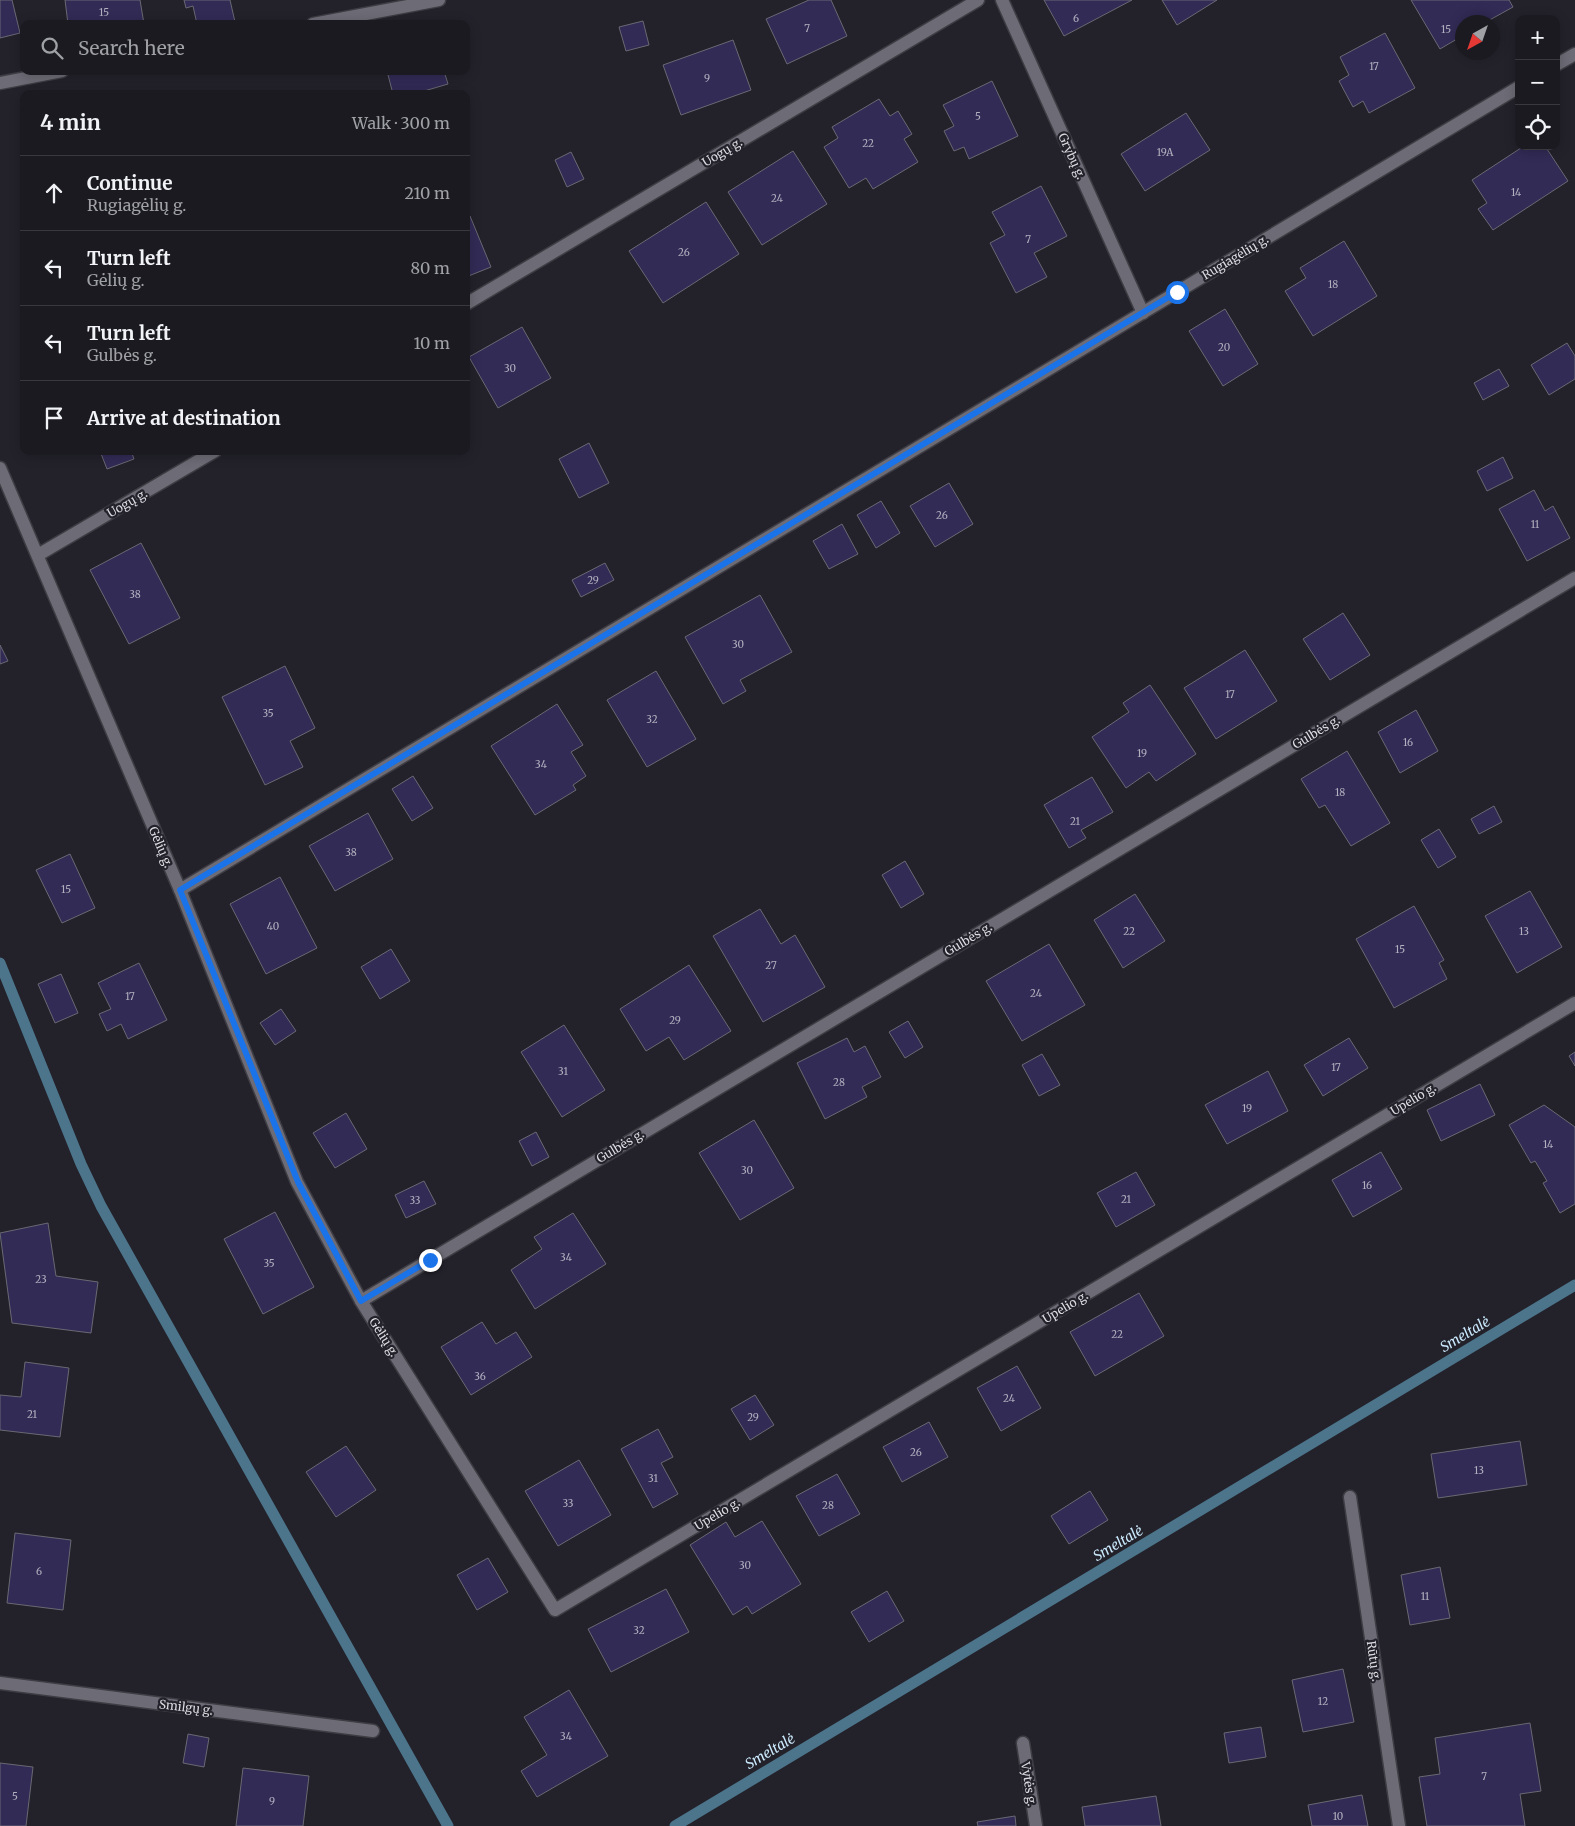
<!DOCTYPE html>
<meta charset="utf-8">
<style>
body{margin:0;font-family:Merriweather,serif;background:#27272d;color:#f1f3f6}
.controls{position:absolute;right:15px;top:15px;display:grid;overflow:hidden;border-radius:10px;box-shadow:0 2px 12px #0003}
.controls button{width:45px;height:45px;display:grid;place-items:center;padding:0;border:0;border-bottom:1px solid #38383e;background:#1a1a20;color:#f1f3f6;font:25px sans-serif}
.compass{position:absolute;left:1455px;top:15px;width:45px;height:45px;border-radius:50%;background:#1a1a20;box-shadow:0 2px 12px #0003;rotate:220deg}
.stop{position:absolute;width:15px;height:15px;margin:-11px;border:4px solid #1a73e8;border-radius:50%;background:#fff}
.stop.end{background:#1a73e8;border-color:#fff;box-shadow:0 1px 5px #0008}
.list{margin:0;padding:0;list-style:none}
h2{display:flex;justify-content:space-between;align-items:center;height:65px;margin:0;padding:0 20px;font-size:21px}
h2 small{font-size:16px;font-weight:400;color:#9fa1a5}
.list li{display:grid;grid-template-columns:32px 1fr auto;gap:15px;align-items:center;box-sizing:border-box;height:75px;padding:0 20px;border-top:1px solid #38383e}
.list b{display:block;font-size:19px;white-space:nowrap}
.list p{margin:0;font-size:16px;white-space:nowrap;color:#9fa1a5}
.list em{font-size:16px;font-style:normal;color:#9fa1a5}
.icon{flex:none;width:28px;height:28px;fill:none;stroke:currentColor;stroke-width:2;stroke-linecap:round;stroke-linejoin:round}
.map{position:relative;flex:none;width:1575px;height:1826px;overflow:hidden}
.search{position:absolute;background:#1a1a20;box-shadow:0 2px 12px #0003;left:20px;top:20px;width:450px;height:55px;display:flex;align-items:center;gap:12px;box-sizing:border-box;padding:0 18px;border-radius:10px;color:#9fa1a5;font-size:19px}
.panel{position:absolute;background:#1a1a20;box-shadow:0 2px 12px #0003;left:20px;top:90px;width:450px;height:365px;border-radius:10px}
.map>svg:first-child{display:block}
.lines{fill:none;stroke-linecap:round;stroke-linejoin:round}
.stream{stroke:#4c758b;stroke-width:11}
.building{fill:#322b56;stroke:#696973}
.minor-casing{stroke:#3e3d44;stroke-width:15}
.minor{stroke:#6d6c76;stroke-width:12}
.route{stroke:#1a73e8;stroke-width:6}
.labels{text-anchor:middle;dominant-baseline:central;stroke-width:4.5;stroke-linejoin:round;paint-order:stroke}
.number-label{font-size:10px;fill:#b2afbe}
.street-label{font-size:12px;fill:#dcdbe1;stroke:#23222b}
.water-label{font-size:14px;font-style:italic;fill:#cbeafd;stroke:#23222b}
</style>
<div class="map">
<svg width="1575" height="1826" viewBox="0 0 1575 1826">
<rect width="100%" height="100%" fill="#23222b"/>
<g class="lines">
<g class="stream">
<path d="M0,963l81,201 20,42 347,620"/>
<path d="M675,1826l900,-541"/>
</g>
</g>
<g class="building">
<path d="M0,0h12l8,33 -20,5z"/>
<path d="M65,0h75l4,24h-76z"/>
<path d="M184,0h46l5,22 -38,2 -4,-18 -7,2z"/>
<path d="M809,0h22l16,36 -60,28 -21,-45z"/>
<path d="M1044,0h88l-68,36z"/>
<path d="M1162,0h55l-40,25z"/>
<path d="M1411,0h98l4,7 -27,15h-24v14l-22,13z"/>
<path d="M643,21l6,24 -23,6 -7,-24z"/>
<path d="M1385,33l30,55 -46,25 -6,-12 -10,6 -14,-26 10,-6 -9,-18z"/>
<path d="M733,40l18,50 -70,25 -18,-50z"/>
<path d="M387,71h57l4,13 -34,10h-21z"/>
<path d="M992,81l26,55 -49,23 -5,-12 -10,4 -10,-20 10,-5 -11,-21z"/>
<path d="M879,99l11,17 8,-5 14,23 -8,5 14,23 -45,27 -7,-11 -17,10 -25,-41 14,-9 -6,-11z"/>
<path d="M1186,113l24,37 -65,41 -24,-37z"/>
<path d="M1524,146h21l23,35 -75,49 -15,-21 9,-6 -15,-23z"/>
<path d="M793,151l34,53 -65,41 -34,-53z"/>
<path d="M571,152l13,27 -17,8 -12,-27z"/>
<path d="M1041,186l26,50 -33,17 13,24 -31,16 -26,-50 15,-8 -13,-23z"/>
<path d="M706,202l33,52 -76,49 -34,-52z"/>
<path d="M470,216l21,51 -25,10v-59z"/>
<path d="M1344,241l33,55 -64,40 -28,-45 21,-13 -6,-10z"/>
<path d="M1225,309l33,55 -35,22 -34,-55z"/>
<path d="M522,327l29,51 -53,30 -29,-51z"/>
<path d="M1567,343l8,13v23l-26,16 -18,-30z"/>
<path d="M1499,369l10,17 -26,14 -9,-17z"/>
<path d="M589,443l20,40 -30,15 -20,-39z"/>
<path d="M100,451h31l3,8 -27,10z"/>
<path d="M1503,457l10,21 -26,13 -10,-20z"/>
<path d="M949,483l24,41 -38,23 -25,-41z"/>
<path d="M1534,490l11,21 8,-5 17,32 -43,23 -28,-52z"/>
<path d="M881,501l19,32 -24,15 -19,-33z"/>
<path d="M842,524l16,30 -29,15 -16,-28z"/>
<path d="M141,543l39,75 -51,26 -39,-74z"/>
<path d="M605,563l9,17 -33,17 -9,-17z"/>
<path d="M760,595l32,57 -52,28 6,11 -23,13 -38,-67z"/>
<path d="M1343,613l27,42 -40,25 -27,-41z"/>
<path d="M0,645l8,16 -8,3z"/>
<path d="M1245,650l32,51 -61,38 -32,-51z"/>
<path d="M285,666l30,62 -25,13 13,26 -38,18 -43,-88z"/>
<path d="M656,671l40,68 -49,28 -40,-67z"/>
<path d="M1150,685l46,69 -40,27 -7,-9 -23,16 -34,-51 37,-25 -6,-9z"/>
<path d="M557,704l26,41 -12,7 15,24 -13,9 3,5 -41,25 -44,-69z"/>
<path d="M1416,710l22,41 -38,22 -22,-41z"/>
<path d="M1347,751l43,72 -39,23 -26,-41 -6,3 -18,-29z"/>
<path d="M413,776l20,32 -21,13 -20,-32z"/>
<path d="M1092,777l21,35 -32,18 5,8 -17,10 -25,-43z"/>
<path d="M1494,806l8,16 -23,12 -8,-15z"/>
<path d="M368,813l25,46 -58,32 -26,-45z"/>
<path d="M1439,829l17,28 -18,11 -17,-28z"/>
<path d="M70,854l25,54 -33,15 -26,-53z"/>
<path d="M905,861l19,33 -23,14 -19,-33z"/>
<path d="M280,877l37,71 -51,26 -36,-70z"/>
<path d="M1530,891l32,56 -45,26 -32,-57z"/>
<path d="M1135,894l30,47 -42,27 -29,-48z"/>
<path d="M1414,906l30,54 -5,3 8,16 -53,29 -38,-69z"/>
<path d="M760,909l21,35 14,-9 30,52 -62,35 -50,-86z"/>
<path d="M1049,944l36,61 -63,36 -36,-60z"/>
<path d="M391,949l19,32 -30,18 -19,-32z"/>
<path d="M139,963l28,57 -39,19 -7,-15 -14,7 -8,-17 12,-5 -13,-26z"/>
<path d="M689,965l42,66 -47,29 -15,-23 -23,14 -26,-42z"/>
<path d="M61,974l17,39 -23,10 -17,-39z"/>
<path d="M281,1009l15,22 -21,14 -15,-22z"/>
<path d="M908,1021l15,26 -18,11 -16,-26z"/>
<path d="M564,1025l41,65 -43,27 -41,-65z"/>
<path d="M847,1038l7,14 11,-6 16,31 -19,10 5,10 -42,22 -28,-56z"/>
<path d="M1349,1038l19,30 -45,28 -19,-31z"/>
<path d="M1575,1052v14l-6,-10z"/>
<path d="M1042,1054l18,31 -21,11 -17,-31z"/>
<path d="M1268,1071l20,40 -61,33 -22,-39z"/>
<path d="M1480,1084l15,31 -54,26 -14,-31z"/>
<path d="M1544,1105l31,22v77l-15,9 -17,-30 4,-2 -12,-20 -4,2 -22,-38z"/>
<path d="M346,1113l21,36 -32,19 -22,-35z"/>
<path d="M754,1120l40,68 -54,32 -41,-67z"/>
<path d="M536,1132l13,25 -17,9 -13,-25z"/>
<path d="M1381,1152l21,37 -49,28 -21,-37z"/>
<path d="M1136,1172l19,33 -39,22 -19,-34z"/>
<path d="M424,1181l12,23 -30,14 -11,-23z"/>
<path d="M275,1212l39,75 -51,27 -39,-75z"/>
<path d="M573,1213l33,51 -71,45 -24,-39 31,-21 -8,-12z"/>
<path d="M48,1223l8,53 42,6 -7,51 -79,-10 -12,-90z"/>
<path d="M1139,1293l25,43 -69,40 -25,-44z"/>
<path d="M482,1322l14,22 20,-12 16,25 -61,38 -30,-48z"/>
<path d="M25,1362l44,6 -9,69 -60,-7v-35l21,2z"/>
<path d="M1017,1366l24,42 -40,23 -24,-43z"/>
<path d="M755,1395l19,30 -24,15 -19,-31z"/>
<path d="M929,1422l19,35 -46,25 -19,-35z"/>
<path d="M658,1429l15,28 -12,6 17,31 -25,14 -32,-59z"/>
<path d="M1520,1441l7,44 -89,13 -7,-44z"/>
<path d="M346,1446l30,44 -40,27 -30,-45z"/>
<path d="M579,1460l32,55 -53,31 -33,-55z"/>
<path d="M837,1474l23,40 -41,22 -23,-40z"/>
<path d="M1090,1491l18,29 -39,24 -18,-28z"/>
<path d="M762,1521l39,63 -49,30 -5,-8 -14,9 -43,-70 36,-23 9,15z"/>
<path d="M15,1533l56,7 -8,70 -56,-7z"/>
<path d="M488,1558l20,34 -31,18 -20,-35z"/>
<path d="M1440,1567l10,51 -40,7 -9,-50z"/>
<path d="M666,1589l23,43 -78,40 -23,-43z"/>
<path d="M887,1591l17,30 -35,21 -18,-30z"/>
<path d="M1343,1669l11,53 -51,10 -11,-52z"/>
<path d="M569,1690l39,66 -71,41 -16,-26 26,-16 -23,-38z"/>
<path d="M1530,1723l11,68 -21,3 5,32h-98l-8,-49 21,-3 -5,-36z"/>
<path d="M1261,1727l5,30 -37,6 -5,-30z"/>
<path d="M188,1734l21,4 -5,29 -21,-4z"/>
<path d="M0,1763l33,4 -7,59h-26z"/>
<path d="M243,1768l66,8 -6,50h-67z"/>
<path d="M1362,1795l6,31h-56l-4,-21z"/>
<path d="M1156,1796l5,30h-76l-3,-19z"/>
<path d="M1015,1816l1,10h-38l-1,-4z"/>
</g>
<g class="lines">
<g class="minor-casing">
<g id="minor">
<path d="M1002,0l141,313"/>
<path d="M313,24l126,-24"/>
<path d="M1556,65l19,-11"/>
<path d="M0,83l62,-12"/>
<path d="M466,304l512,-304"/>
<path d="M0,468l180,422 117,292 64,119 194,309 1020,-607"/>
<path d="M38,555l177,-104"/>
<path d="M180,890l1339,-803"/>
<path d="M361,1301l1214,-723"/>
<path d="M1350,1497l49,329"/>
<path d="M0,1683l373,48"/>
<path d="M1023,1743l13,83"/>
</g>
</g>
<use href="#minor" class="minor"/>
</g>
<g class="lines">
<path class="route" d="M430,1260l-69,41 -63,-119 -118,-292 997,-598"/>
</g>
<g class="labels">
<g class="number-label">
<text x="104" y="12">15</text>
<text x="1076" y="18">6</text>
<text x="807" y="28">7</text>
<text x="1446" y="29">15</text>
<text x="1374" y="66">17</text>
<text x="707" y="78">9</text>
<text x="978" y="116">5</text>
<text x="868" y="143">22</text>
<text x="1165" y="152">19A</text>
<text x="1516" y="192">14</text>
<text x="777" y="198">24</text>
<text x="1028" y="239">7</text>
<text x="684" y="252">26</text>
<text x="1333" y="284">18</text>
<text x="1224" y="347">20</text>
<text x="510" y="368">30</text>
<text x="942" y="515">26</text>
<text x="1535" y="524">11</text>
<text x="593" y="580">29</text>
<text x="135" y="594">38</text>
<text x="738" y="644">30</text>
<text x="1230" y="694">17</text>
<text x="268" y="713">35</text>
<text x="652" y="719">32</text>
<text x="1408" y="742">16</text>
<text x="1142" y="753">19</text>
<text x="541" y="764">34</text>
<text x="1340" y="792">18</text>
<text x="1075" y="821">21</text>
<text x="351" y="852">38</text>
<text x="66" y="889">15</text>
<text x="273" y="926">40</text>
<text x="1129" y="931">22</text>
<text x="1524" y="931">13</text>
<text x="1400" y="949">15</text>
<text x="771" y="965">27</text>
<text x="1036" y="993">24</text>
<text x="130" y="996">17</text>
<text x="675" y="1020">29</text>
<text x="1336" y="1067">17</text>
<text x="563" y="1071">31</text>
<text x="839" y="1082">28</text>
<text x="1247" y="1108">19</text>
<text x="1548" y="1144">14</text>
<text x="747" y="1170">30</text>
<text x="1367" y="1185">16</text>
<text x="1126" y="1199">21</text>
<text x="415" y="1200">33</text>
<text x="566" y="1257">34</text>
<text x="269" y="1263">35</text>
<text x="41" y="1279">23</text>
<text x="1117" y="1334">22</text>
<text x="480" y="1376">36</text>
<text x="1009" y="1398">24</text>
<text x="32" y="1414">21</text>
<text x="753" y="1417">29</text>
<text x="916" y="1452">26</text>
<text x="1479" y="1470">13</text>
<text x="653" y="1478">31</text>
<text x="568" y="1503">33</text>
<text x="828" y="1505">28</text>
<text x="745" y="1565">30</text>
<text x="39" y="1571">6</text>
<text x="1425" y="1596">11</text>
<text x="639" y="1630">32</text>
<text x="1323" y="1701">12</text>
<text x="566" y="1736">34</text>
<text x="1484" y="1776">7</text>
<text x="15" y="1796">5</text>
<text x="272" y="1801">9</text>
<text x="1338" y="1816">10</text>
</g>
<g class="street-label">
<text transform="translate(722 152) rotate(-31)">Uogų g.</text>
<text transform="translate(1072 156) rotate(66)">Grybų g.</text>
<text transform="translate(1235 257) rotate(-31)">Rugiagėlių g.</text>
<text transform="translate(127 503) rotate(-30)">Uogų g.</text>
<text transform="translate(1316 732) rotate(-31)">Gulbės g.</text>
<text transform="translate(161 847) rotate(67)">Gėlių g.</text>
<text transform="translate(968 939) rotate(-31)">Gulbės g.</text>
<text transform="translate(1413 1099) rotate(-31)">Upelio g.</text>
<text transform="translate(620 1146) rotate(-31)">Gulbės g.</text>
<text transform="translate(1065 1307) rotate(-31)">Upelio g.</text>
<text transform="translate(384 1337) rotate(58)">Gėlių g.</text>
<text transform="translate(717 1514) rotate(-31)">Upelio g.</text>
<text transform="translate(1374 1661) rotate(82)">Rūtų g.</text>
<text transform="translate(186 1707) rotate(7)">Smilgų g.</text>
<text transform="translate(1029 1784) rotate(81)">Vytės g.</text>
</g>
<g class="water-label">
<text transform="translate(1465 1334) rotate(-31)">Smeltalė</text>
<text transform="translate(1118 1543) rotate(-31)">Smeltalė</text>
<text transform="translate(770 1751) rotate(-31)">Smeltalė</text>
</g>
</g>
</svg>
<div class="controls">
<button>+</button>
<button>−</button>
<button><svg class="icon" aria-label="locate" viewBox="0 0 24 24"><circle cx="12" cy="12" r="6"/><path d="M12 2v4M12 18v4M2 12h4M18 12h4"/></svg></button>
</div>
<svg class="compass" viewBox="-18 -18 36 36"><path d="M0-13l5 13h-10z" fill="#e53935"/><path d="M0 13l5-13h-10z" fill="#9fa1a5"/></svg>
<div class="stop" style="left:1177px;top:292px"></div>
<div class="stop end" style="left:430px;top:1260px"></div>
<div class="search"><svg class="icon" aria-label="search" viewBox="0 0 24 24"><circle cx="10" cy="10" r="6"/><path d="M15 15l6 6"/></svg>Search here</div>
<section class="panel">
<h2>4 min<small>Walk · 300 m</small></h2>
<ul class="list">
<li><svg class="icon" aria-label="ahead" viewBox="0 0 24 24"><path d="M12 20V5M6 11l6-6 6 6"/></svg><div><b>Continue</b><p>Rugiagėlių g.</p></div><em>210 m</em></li>
<li><svg class="icon" aria-label="left" viewBox="0 0 24 24"><path d="M17 20v-9H6M10 6l-5 5 5 5"/></svg><div><b>Turn left</b><p>Gėlių g.</p></div><em>80 m</em></li>
<li><svg class="icon" aria-label="left" viewBox="0 0 24 24"><path d="M17 20v-9H6M10 6l-5 5 5 5"/></svg><div><b>Turn left</b><p>Gulbės g.</p></div><em>10 m</em></li>
<li><svg class="icon" aria-label="arrive" viewBox="0 0 24 24"><path d="M6 21V4h12l-3 4 3 4H6"/></svg><div><b>Arrive at destination</b></div></li>
</ul>
</section>
</div>
